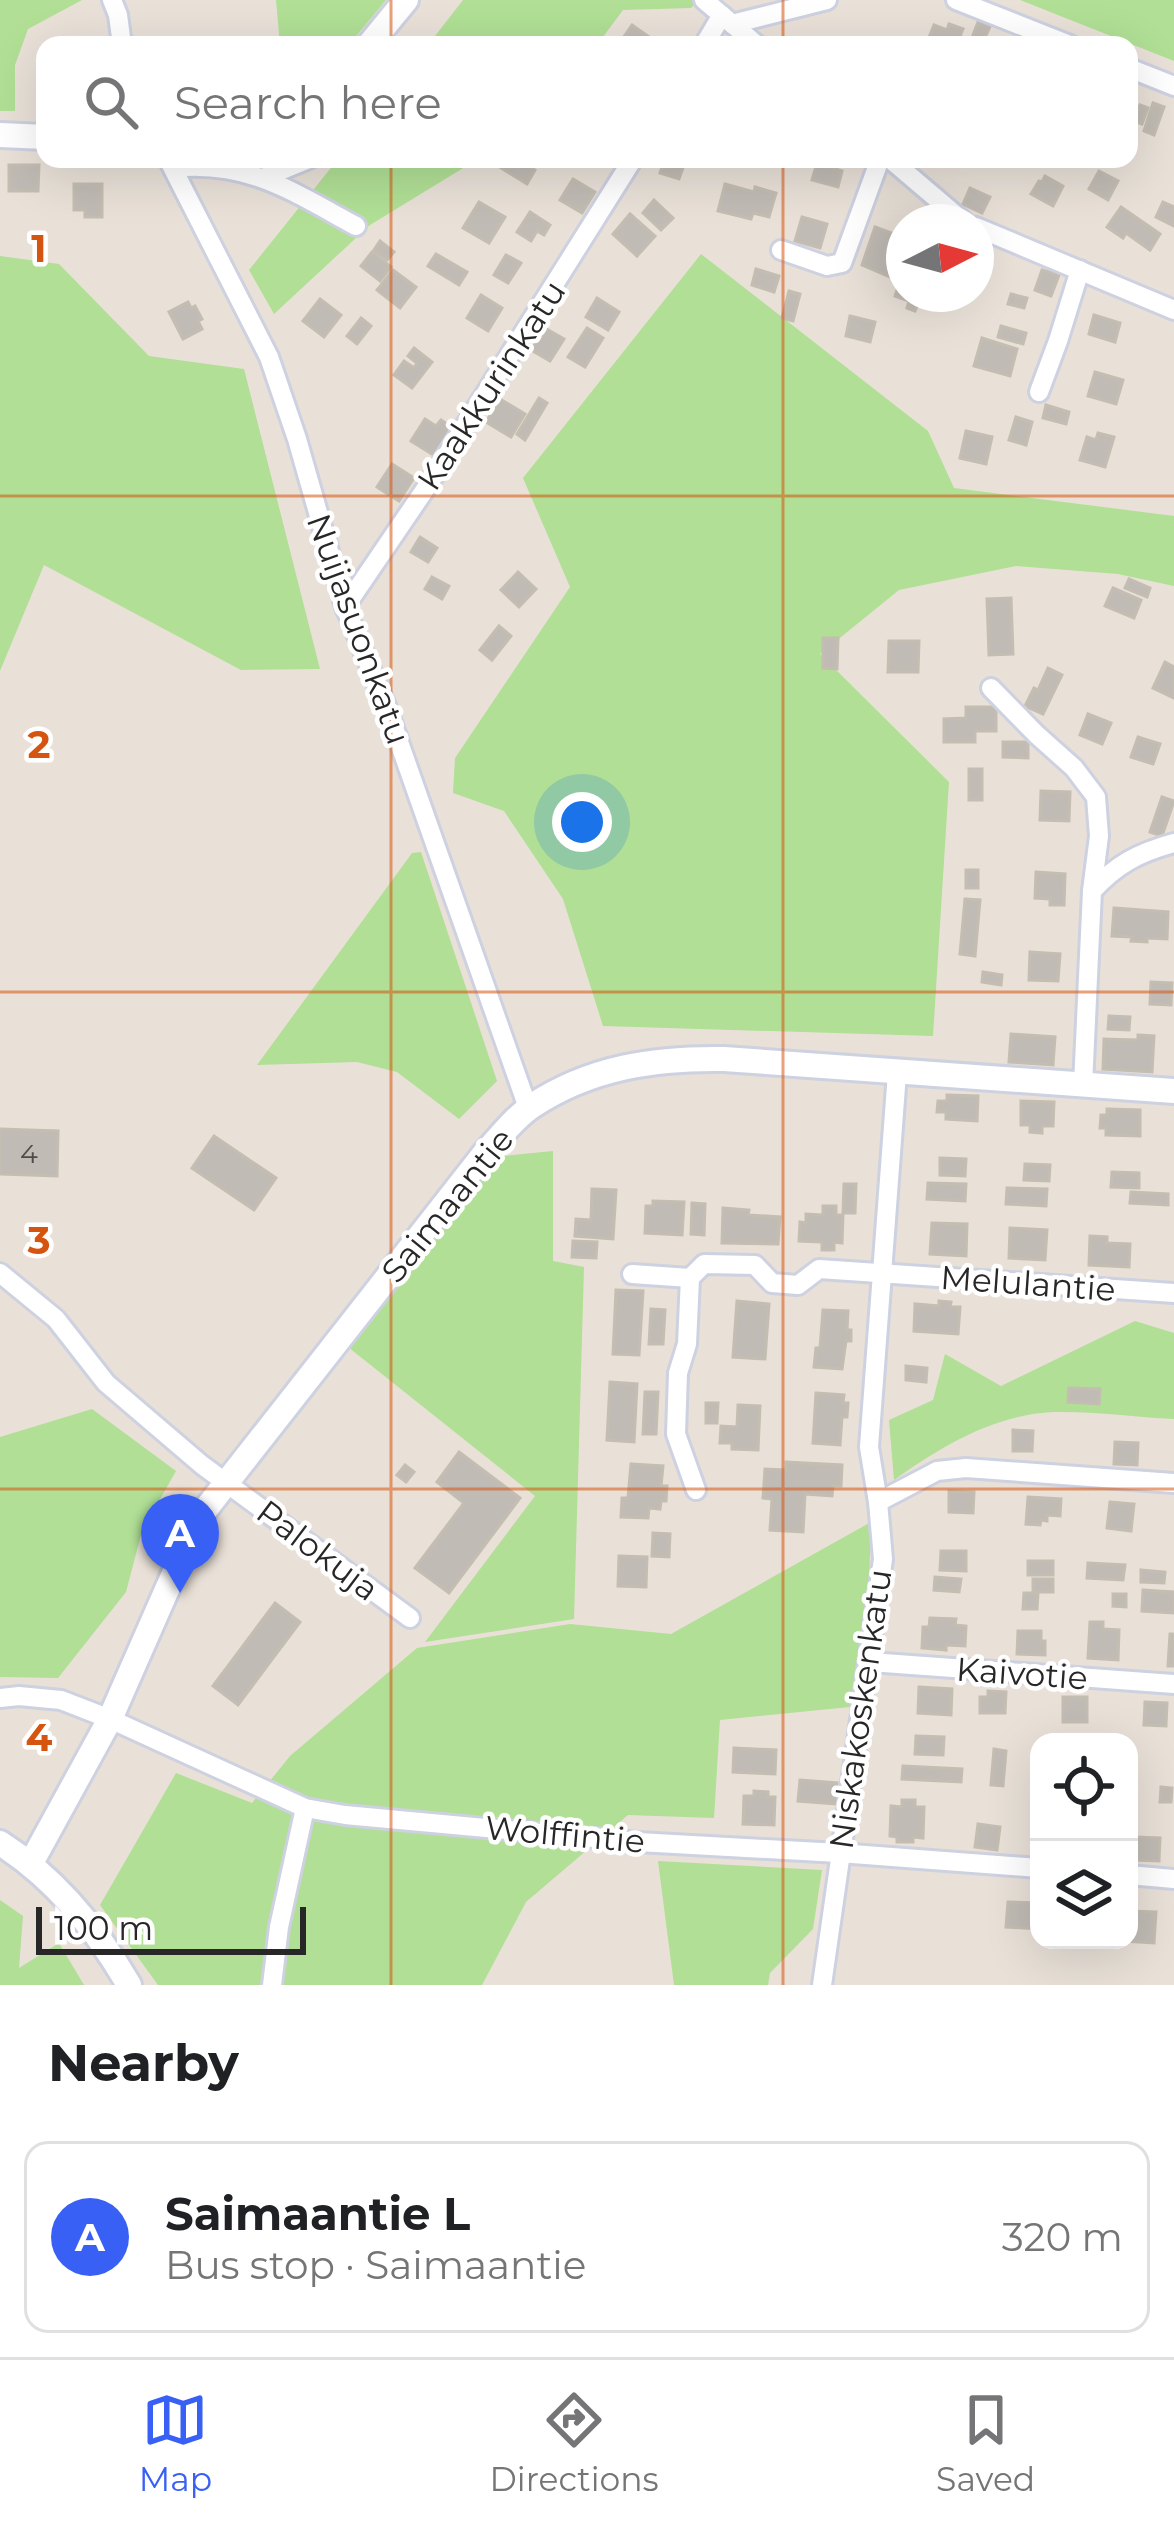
<!DOCTYPE html>
<meta charset="utf-8">
<style>
body{margin:0;font-family:Montserrat,sans-serif;background:#f6f6f6;color:#202124}
.controls{position:absolute;right:36px;bottom:36px;display:grid;overflow:hidden;border-radius:24px;box-shadow:0 12px 48px #0002}
.controls button{width:108px;height:108px;display:grid;place-items:center;padding:0;border:0;border-bottom:3px solid #e0e0e0;background:#fff;color:#202124;font:60px sans-serif}
.compass{position:absolute;left:886px;top:204px;width:108px;height:108px;border-radius:50%;background:#fff;box-shadow:0 12px 48px #0002;rotate:84deg}
.scale{position:absolute;left:36px;bottom:30px;width:270px;box-sizing:border-box;padding-left:12px;border:6px solid #272727;border-top:0;font-size:33px;line-height:42px;white-space:nowrap;color:#272727;-webkit-text-stroke:9px #fff;paint-order:stroke}
.you{position:absolute;left:582px;top:822px;width:42px;height:42px;margin:-30px;border:9px solid #fff;border-radius:50%;background:#1a73e8;box-shadow:0 0 0 18px #1a73e833}
.badge{display:grid;place-items:center;width:78px;height:78px;border-radius:50%;background:#3960f5;color:#fff;font-size:39px;font-weight:700}
.pin{position:absolute;translate:-50% -99px;filter:drop-shadow(0 3px 6px #0008)}
.pin::after{content:'';position:absolute;top:63px;width:42px;height:36px;background:inherit;clip-path:polygon(0 0,100% 0,50% 100%)}
.list{margin:0;padding:0;list-style:none}
h2{display:flex;justify-content:space-between;align-items:center;height:156px;margin:0;padding:0 48px;font-size:51px}
h2 small{font-size:39px;font-weight:400;color:#757577}
.list li{display:grid;grid-template-columns:78px 1fr auto;gap:36px;align-items:center;box-sizing:border-box;height:192px;margin:0 24px 24px;padding:0 24px;border:3px solid #e0e0e0;border-radius:24px}
.list b{display:block;font-size:45px;white-space:nowrap}
.list p{margin:0;font-size:39px;white-space:nowrap;color:#757577}
.list em{font-size:39px;font-style:normal;color:#757577}
.icon{flex:none;width:66px;height:66px;fill:none;stroke:currentColor;stroke-width:2;stroke-linecap:round;stroke-linejoin:round}
.map{position:relative;flex:none;width:1174px;height:1985px;overflow:hidden}
.search{position:absolute;background:#fff;box-shadow:0 12px 48px #0002;left:36px;right:36px;top:36px;height:132px;display:flex;align-items:center;gap:30px;box-sizing:border-box;padding:0 42px;border-radius:24px;color:#757577;font-size:45px}
.sheet{height:372px;background:#fff}
nav{display:flex;justify-content:space-around;align-items:center;box-sizing:border-box;height:168px;border-top:3px solid #e0e0e0;background:#fff;font-size:33px;color:#757577}
nav a{display:grid;justify-items:center;gap:6px}
nav .on{color:#3960f5}
.map>svg:first-child{display:block}
.green{fill:#b0df95}
.building{fill:#c1bbb5;stroke:#c4bdb2;stroke-width:3}
.lines{fill:none;stroke-linecap:round;stroke-linejoin:round}
.minor-casing{stroke:#cdd1e0;stroke-width:24}
.tertiary-casing{stroke:#cdd1e0;stroke-width:30}
.minor{stroke:#fff;stroke-width:18}
.tertiary{stroke:#fff;stroke-width:24}
.grid{fill:none;stroke:#d5540f;stroke-width:3;stroke-opacity:0.55}
.labels{text-anchor:middle;dominant-baseline:central;stroke-width:9;stroke-linejoin:round;paint-order:stroke}
.number-label{font-size:27px;fill:#4e4c4a}
.street-label{font-size:33px;fill:#272727;stroke:#fff}
.grid-label{font-size:39px;text-anchor:middle;font-weight:bold;fill:#d5540f;stroke:#fff;stroke-width:9;stroke-linejoin:round;paint-order:stroke}
</style>
<div class="map">
<svg width="1174" height="1985" viewBox="0 0 1174 1985">
<rect width="100%" height="100%" fill="#e9e1d8"/>
<g class="green">
<path d="M0,0h82l-54,29 -13,36v46h-15z"/>
<path d="M276,0h110l-29,35 -12,10h-65z"/>
<path d="M463,0h236l-8,8 -68,2 -26,35h-169z"/>
<path d="M1021,0h153v61l-154,-61z"/>
<path d="M338,159h140l-108,66 -96,89 -25,-44z"/>
<path d="M701,254l227,177 26,57 220,28v70l-56,-12 -102,-8 -117,24 -79,64 129,128 -16,254 -330,-10 -40,-127 -59,-88 -51,-18 2,-35 115,-171 -47,-109z"/>
<path d="M0,256l59,8 90,92 95,13 76,300 -79,1 -197,-105 -44,106z"/>
<path d="M421,852l76,229 -38,38 -62,-47 -40,-10 -100,3 155,-212z"/>
<path d="M553,1151v110l31,6 -10,352 -149,23 110,-146 -187,-149 139,-173 17,-18z"/>
<path d="M1135,1321l39,12v86c-40,-2 -81,-8 -121,-7 -60,3 -111,34 -159,68l-5,-60 44,-20 12,-46 56,32z"/>
<path d="M92,1409l84,62 -34,60 -16,61 -68,86 -58,-1v-240z"/>
<path d="M871,1522l-3,95 -18,90 -130,13 -6,98 -86,-3 -102,87 -44,83h-324l-58,-80 76,-132 76,30 38,-47 127,-108 153,-24 101,10z"/>
<path d="M658,1861l164,9 -9,59 -43,44 -2,12h-94z"/>
<path d="M0,1900l23,16 -4,52 40,-25 25,42h-84z"/>
</g>
<g class="building">
<path d="M980,17l12,5 -8,18 -11,-5z"/>
<path d="M949,24l14,5 -3,7 9,4 -2,5h-41l8,-20 13,5z"/>
<path d="M632,25l17,12 -5,8h-10l-11,-7z"/>
<path d="M1153,103l11,4 -10,28 -10,-4z"/>
<path d="M1140,105l8,3 -6,16 -8,-3z"/>
<path d="M502,159h15l18,11 -8,14 -29,-18z"/>
<path d="M665,159h21l-7,20 -19,-6z"/>
<path d="M817,163l25,8 -4,16 -26,-7z"/>
<path d="M9,165h30l-1,26h-29z"/>
<path d="M1099,171l19,10 -10,19 -19,-11z"/>
<path d="M1045,176l18,10 -10,20 -22,-12 8,-13 3,1z"/>
<path d="M573,179l22,13 -13,21 -22,-13z"/>
<path d="M74,184h28v33h-17v-7h-11z"/>
<path d="M725,184l29,8 1,-5 21,6 -7,24 -16,-4 -2,6 -33,-8z"/>
<path d="M970,188l20,9 -8,16 -19,-9z"/>
<path d="M654,200l19,18 -12,12 -18,-17z"/>
<path d="M479,202l26,15 -16,26 -26,-15z"/>
<path d="M1163,202l11,5v19l-18,-9z"/>
<path d="M1121,207l39,27 -10,16 -24,-17 -3,5 -16,-11z"/>
<path d="M530,212l20,13 -6,10 -7,-4 -6,10 -14,-9z"/>
<path d="M630,214l25,22 -18,20 -24,-22z"/>
<path d="M802,217l25,7 -7,24 -25,-7z"/>
<path d="M875,227l27,10 -6,16 8,3v27l-42,-18z"/>
<path d="M380,241l14,11 -7,8 -13,-10z"/>
<path d="M372,252l19,15 -11,14 -19,-15z"/>
<path d="M436,254l31,18 -8,13 -31,-19z"/>
<path d="M977,254l15,5 -7,22 -9,-2z"/>
<path d="M506,255l15,8 -13,20 -14,-8z"/>
<path d="M756,269l23,7 -5,16 -22,-7z"/>
<path d="M393,270l23,17 -16,21 -23,-18z"/>
<path d="M1042,270l17,5 -8,21 -16,-6z"/>
<path d="M899,284l5,1v9h18l-7,17 -8,-3 2,-7 -14,-5z"/>
<path d="M789,291l11,3 -7,27 -11,-3z"/>
<path d="M1011,294l16,4 -3,10 -16,-4z"/>
<path d="M481,295l21,13 -14,23 -21,-13z"/>
<path d="M597,298l22,14 -11,18 -22,-13z"/>
<path d="M320,299l21,16 -17,22 -21,-16z"/>
<path d="M188,302l3,6 4,-2 7,13 -4,2 4,8 -19,10 -14,-27z"/>
<path d="M1094,315l26,8 -5,19 -26,-8z"/>
<path d="M850,316l25,6 -5,20 -24,-6z"/>
<path d="M361,318l10,8 -14,18 -10,-8z"/>
<path d="M1001,326l25,7 -3,11 -25,-7z"/>
<path d="M545,328l19,11 -14,22 -19,-11z"/>
<path d="M587,328l16,10 -18,29 -17,-10z"/>
<path d="M982,338l35,11 -7,27 -36,-10z"/>
<path d="M414,348l18,14 -20,26 -18,-13 10,-14 10,7 3,-5 -9,-7z"/>
<path d="M1095,372l28,8 -7,24 -28,-8z"/>
<path d="M539,398l8,5 -22,37 -8,-6z"/>
<path d="M500,399l25,15 -14,23 -25,-15z"/>
<path d="M1046,405l23,7 -3,12 -23,-6z"/>
<path d="M1016,417l16,5 -6,23 -17,-5z"/>
<path d="M425,419l11,7 5,-6 12,8 -18,28 -24,-15z"/>
<path d="M966,431l26,6 -6,27 -26,-6z"/>
<path d="M1098,433l16,4 -9,30 -25,-7 7,-23 9,3z"/>
<path d="M392,464l22,14 -15,23 -22,-14z"/>
<path d="M420,537l17,11 -9,14 -17,-10z"/>
<path d="M518,572l18,17 -17,18 -18,-17z"/>
<path d="M432,577l17,9 -7,13 -17,-10z"/>
<path d="M1129,579l21,9 -3,9 -22,-9z"/>
<path d="M1113,588l28,12 -7,18 -29,-12z"/>
<path d="M1011,598l2,56 -24,1 -2,-56z"/>
<path d="M499,626l12,10 -19,24 -12,-10z"/>
<path d="M823,638h15l-1,31 -14,-1z"/>
<path d="M889,641h30l-1,31h-30z"/>
<path d="M1165,662l9,5v31l-21,-10z"/>
<path d="M1048,668l14,7 -19,39 -18,-8 9,-18 4,2z"/>
<path d="M966,707h30v24h-21v11h-31v-23l22,-1z"/>
<path d="M1088,714l23,9 -9,21 -22,-9z"/>
<path d="M1138,737l22,7 -7,20 -22,-7z"/>
<path d="M1003,742h25v16l-25,-1z"/>
<rect x="969" y="769" width="13" height="31"/>
<path d="M1041,791l29,1 -1,29 -29,-1z"/>
<path d="M1162,797l12,4 -12,35 -12,-4z"/>
<rect x="966" y="870" width="12" height="18"/>
<path d="M1036,872l29,2 -1,31h-14v-6l-15,-1z"/>
<path d="M965,899l15,1 -5,56 -15,-2z"/>
<path d="M1114,908l54,4 -1,27 -20,-1v4l-16,-1 1,-4 -20,-1z"/>
<path d="M1030,952l30,2 -2,27 -29,-1z"/>
<path d="M983,972l19,3 -1,10 -19,-3z"/>
<path d="M1151,982l21,1 -1,22 -21,-1z"/>
<path d="M1109,1016l21,1 -1,13 -21,-1z"/>
<path d="M1011,1034l44,3 -2,28 -44,-3z"/>
<path d="M1138,1035l16,1 -2,36 -49,-3 1,-30 34,1z"/>
<path d="M947,1095l31,1 -1,25 -31,-2v-7h-9l1,-11h9z"/>
<path d="M1021,1101l33,1 -1,24h-11v7l-12,-1v-7h-9z"/>
<path d="M1107,1109l33,1v26l-34,-1v-7h-6l1,-13h6z"/>
<path d="M0,1129l58,2 -1,45 -57,-2z"/>
<path d="M214,1136l62,42 -22,32 -62,-42z"/>
<path d="M940,1158l26,1 -1,17 -25,-1z"/>
<path d="M1025,1164l25,1 -1,16 -25,-1z"/>
<path d="M1112,1172l27,1v15l-28,-1z"/>
<path d="M928,1183l38,1 -1,17 -38,-2z"/>
<path d="M844,1184h12l-1,29h-12z"/>
<path d="M1007,1188l40,1 -1,17 -40,-2z"/>
<path d="M592,1189l24,1 -3,49 -38,-3 1,-17 15,1z"/>
<path d="M1131,1192l37,2v11l-38,-2z"/>
<path d="M653,1201l31,1 -2,33 -37,-2 1,-27h7z"/>
<path d="M692,1203l13,1 -1,31 -13,-1z"/>
<path d="M823,1206h13v9h7l-1,28 -8,-1v8h-12v-8l-23,-1 1,-19 6,1v-9l17,1z"/>
<path d="M723,1208l26,2 -1,5 32,2 -2,27 -56,-1z"/>
<path d="M932,1223l35,1 -1,32 -36,-2z"/>
<path d="M1010,1228l37,2 -2,30 -36,-2z"/>
<path d="M1090,1236l17,1v6l23,1 -1,23 -40,-2z"/>
<path d="M573,1241l24,1 -1,16 -24,-1z"/>
<path d="M616,1290l27,1 -4,64 -26,-1z"/>
<path d="M737,1301l32,3 -4,55 -32,-2z"/>
<path d="M939,1301l12,1 -1,5h10l-2,27 -44,-3 1,-27 24,2z"/>
<path d="M651,1309l14,1 -2,34h-14z"/>
<path d="M823,1310l25,1 -1,19h4v11h-5l-4,28 -28,-2 2,-19h4z"/>
<path d="M906,1366l21,2 -1,14 -20,-2z"/>
<path d="M610,1382l27,2 -3,58 -27,-2z"/>
<path d="M1069,1388l31,1 -1,15 -31,-2z"/>
<path d="M645,1392h13l-2,42h-13z"/>
<path d="M816,1393l28,2 -1,8h5l-1,14h-5l-2,28 -27,-2z"/>
<path d="M706,1403h12l-1,20h-11z"/>
<path d="M738,1405l22,1 -2,44 -26,-1v-6h-12l1,-17 16,1z"/>
<path d="M1013,1430l20,1 -1,20h-19z"/>
<path d="M1115,1442l23,1 -1,22 -23,-1z"/>
<path d="M459,1452l61,46 -71,95 -34,-25 49,-65 -27,-21z"/>
<path d="M786,1462l56,3 -1,21h-8l-1,10 -27,-2 -2,38 -33,-2 2,-31 -9,-1 2,-29 21,1z"/>
<path d="M631,1464l32,2 -2,20h6l-1,15h-5l-1,8 -11,-1 -1,10 -27,-1 1,-19h6z"/>
<path d="M405,1465l9,7 -8,10 -9,-7z"/>
<path d="M949,1491l25,1 -1,21 -24,-1z"/>
<path d="M1028,1497l33,2 -1,17 -13,-1v6l-6,-1 -1,5 -14,-1z"/>
<path d="M1110,1502l24,2 -3,27 -24,-3z"/>
<path d="M653,1533l17,1 -1,23 -17,-1z"/>
<path d="M941,1551h25v20l-26,-1z"/>
<path d="M619,1556l28,1 -1,30 -28,-1z"/>
<rect x="1028" y="1561" width="25" height="14"/>
<path d="M1088,1563l37,2 -2,15 -36,-2z"/>
<path d="M1141,1570l24,2 -1,11 -23,-1z"/>
<path d="M935,1577l26,2 -2,13 -25,-2z"/>
<rect x="1033" y="1579" width="20" height="13"/>
<path d="M1143,1590l31,2 -1,21 -31,-2z"/>
<path d="M1024,1593h14l-1,16h-14z"/>
<path d="M1113,1594h13v13l-13,-1z"/>
<path d="M275,1603l25,19 -62,83 -25,-19z"/>
<path d="M930,1618l26,1 -1,6 11,1 -1,20 -19,-1v5l-24,-2 1,-21h6z"/>
<path d="M1090,1622h13v7l16,1 -1,30 -30,-2z"/>
<path d="M1018,1631h23v10h4v14l-28,-1z"/>
<path d="M1170,1634h4v32h-6z"/>
<path d="M919,1687l33,2 -1,26 -33,-2z"/>
<path d="M988,1691l18,1 -1,21h-25v-16h8z"/>
<rect x="1063" y="1697" width="24" height="25"/>
<path d="M1145,1702l22,1 -1,23 -22,-1z"/>
<path d="M916,1736l28,1 -1,18 -28,-1z"/>
<path d="M734,1748l42,2 -1,24 -42,-2z"/>
<path d="M994,1749l12,2 -3,35 -12,-1z"/>
<path d="M903,1766l59,3 -1,13 -59,-3z"/>
<path d="M800,1780l37,3 -1,21 -38,-3z"/>
<path d="M1161,1787l11,1 -1,14h-11z"/>
<path d="M754,1791l14,1v5h7l-1,28 -31,-1 1,-28h10z"/>
<path d="M902,1800h13v7h9l-1,31 -10,-1v5h-16v-5l-7,-1 1,-30 11,1z"/>
<path d="M978,1824l22,3 -3,23 -22,-3z"/>
<path d="M1135,1837l25,1 -1,23 -25,-1z"/>
<path d="M1008,1902l31,1v26l-33,-2z"/>
<path d="M1129,1911l27,1 -2,31 -32,-2 7,-1z"/>
</g>
<g class="lines">
<g class="minor-casing">
<g id="minor">
<path d="M112,0l6,15 4,30"/>
<path d="M704,0l53,45"/>
<path d="M956,0l114,45"/>
<path d="M732,24l95,-24"/>
<path d="M704,45l18,-30"/>
<path d="M1129,68l45,18"/>
<path d="M168,159l101,198 28,82 48,168 42,101 141,400"/>
<path d="M890,159l74,63"/>
<path d="M173,168c75,-8 120,24 183,58"/>
<path d="M265,177l44,-18"/>
<path d="M976,227l198,83"/>
<path d="M781,250l46,16 15,-3 38,-104"/>
<path d="M1039,392l19,-51 22,-71"/>
<path d="M345,607l83,-122 205,-326"/>
<path d="M991,688l46,47 37,33 22,29 3,39 -7,55"/>
<path d="M1083,1085l9,-194c25,-27 46,-38 82,-48"/>
<path d="M0,1273l56,46 50,64 96,82 208,153"/>
<path d="M632,1274l58,4"/>
<path d="M696,1490l-20,-56 2,-61 9,-29 3,-66 14,-14 51,1 17,18 26,2 21,-16 355,24"/>
<path d="M878,1502l59,-31 29,-3 208,15"/>
<path d="M870,1662l304,22"/>
<path d="M0,1698l19,-2 42,4 49,19 195,89 40,7 293,27 201,11 200,15"/>
<path d="M1129,1875l45,4"/>
<path d="M272,1985l7,-58 26,-119"/>
<path d="M822,1985l61,-426 -5,-57 -9,-55 28,-374"/>
</g>
</g>
<g class="tertiary-casing">
<g id="tertiary">
<path d="M369,45l37,-45"/>
<path d="M0,135l45,2"/>
<path d="M0,1843c55,35 96,85 129,142"/>
<path d="M31,1863l79,-144 88,-200 287,-366c14,-15 29,-35 47,-47 59,-39 123,-48 192,-47l450,32"/>
</g>
</g>
<use href="#minor" class="minor"/>
<use href="#tertiary" class="tertiary"/>
</g>
<path class="grid" d="M391,0v45M783,0v45M391,159v1826M783,159v1826M0,496h1174M0,992h1174M0,1489h1174"/>
<g class="labels">
<g class="number-label">
<text x="29" y="1153">4</text>
</g>
<g class="street-label">
<text transform="translate(491 385) rotate(-57)">Kaakkurinkatu</text>
<text transform="translate(359 629) rotate(70)">Nuijasuonkatu</text>
<text transform="translate(447 1205) rotate(-51)">Saimaantie</text>
<text transform="translate(1028 1283) rotate(4)">Melulantie</text>
<text transform="translate(318 1550) rotate(37)">Palokuja</text>
<text transform="translate(1022 1673) rotate(4)">Kaivotie</text>
<text transform="translate(860 1709) rotate(-82)">Niskakoskenkatu</text>
<text transform="translate(565 1834) rotate(5)">Wolffintie</text>
</g>
</g>
<g class="grid-label">
<text x="39" y="262">1</text>
<text x="39" y="758">2</text>
<text x="39" y="1254">3</text>
<text x="39" y="1751">4</text>
</g>
</svg>
<div class="controls">
<button><svg class="icon" aria-label="locate" viewBox="0 0 24 24"><circle cx="12" cy="12" r="6"/><path d="M12 2v4M12 18v4M2 12h4M18 12h4"/></svg></button>
<button><svg class="icon" aria-label="layers" viewBox="0 0 24 24"><path d="M12 4l9 5-9 5-9-5zM3 14l9 5 9-5"/></svg></button>
</div>
<svg class="compass" viewBox="-18 -18 36 36"><path d="M0-13l5 13h-10z" fill="#e53935"/><path d="M0 13l5-13h-10z" fill="#757577"/></svg>
<div class="scale">100 m</div>
<div class="you"></div>
<div class="pin badge" style="left:180px;top:1593px">A</div>
<div class="search"><svg class="icon" aria-label="search" viewBox="0 0 24 24"><circle cx="10" cy="10" r="6"/><path d="M15 15l6 6"/></svg>Search here</div>
</div>
<section class="sheet">
<h2>Nearby<small></small></h2>
<ul class="list">
<li><span class="badge">A</span><div><b>Saimaantie L</b><p>Bus stop · Saimaantie</p></div><em>320 m</em></li>
</ul>
</section>
<nav>
<a class="on"><svg class="icon" aria-label="map" viewBox="0 0 24 24"><path d="M3 6l6-2 6 2 6-2v14l-6 2-6-2-6 2zM9 4v14M15 6v14"/></svg>Map</a>
<a><svg class="icon" aria-label="directions" viewBox="0 0 24 24"><path d="M12 3l9 9-9 9-9-9zM9 14v-3h6M13 9l2 2-2 2"/></svg>Directions</a>
<a><svg class="icon" aria-label="saved" viewBox="0 0 24 24"><path d="M7 4h10v16l-5-4-5 4z"/></svg>Saved</a>
</nav>
